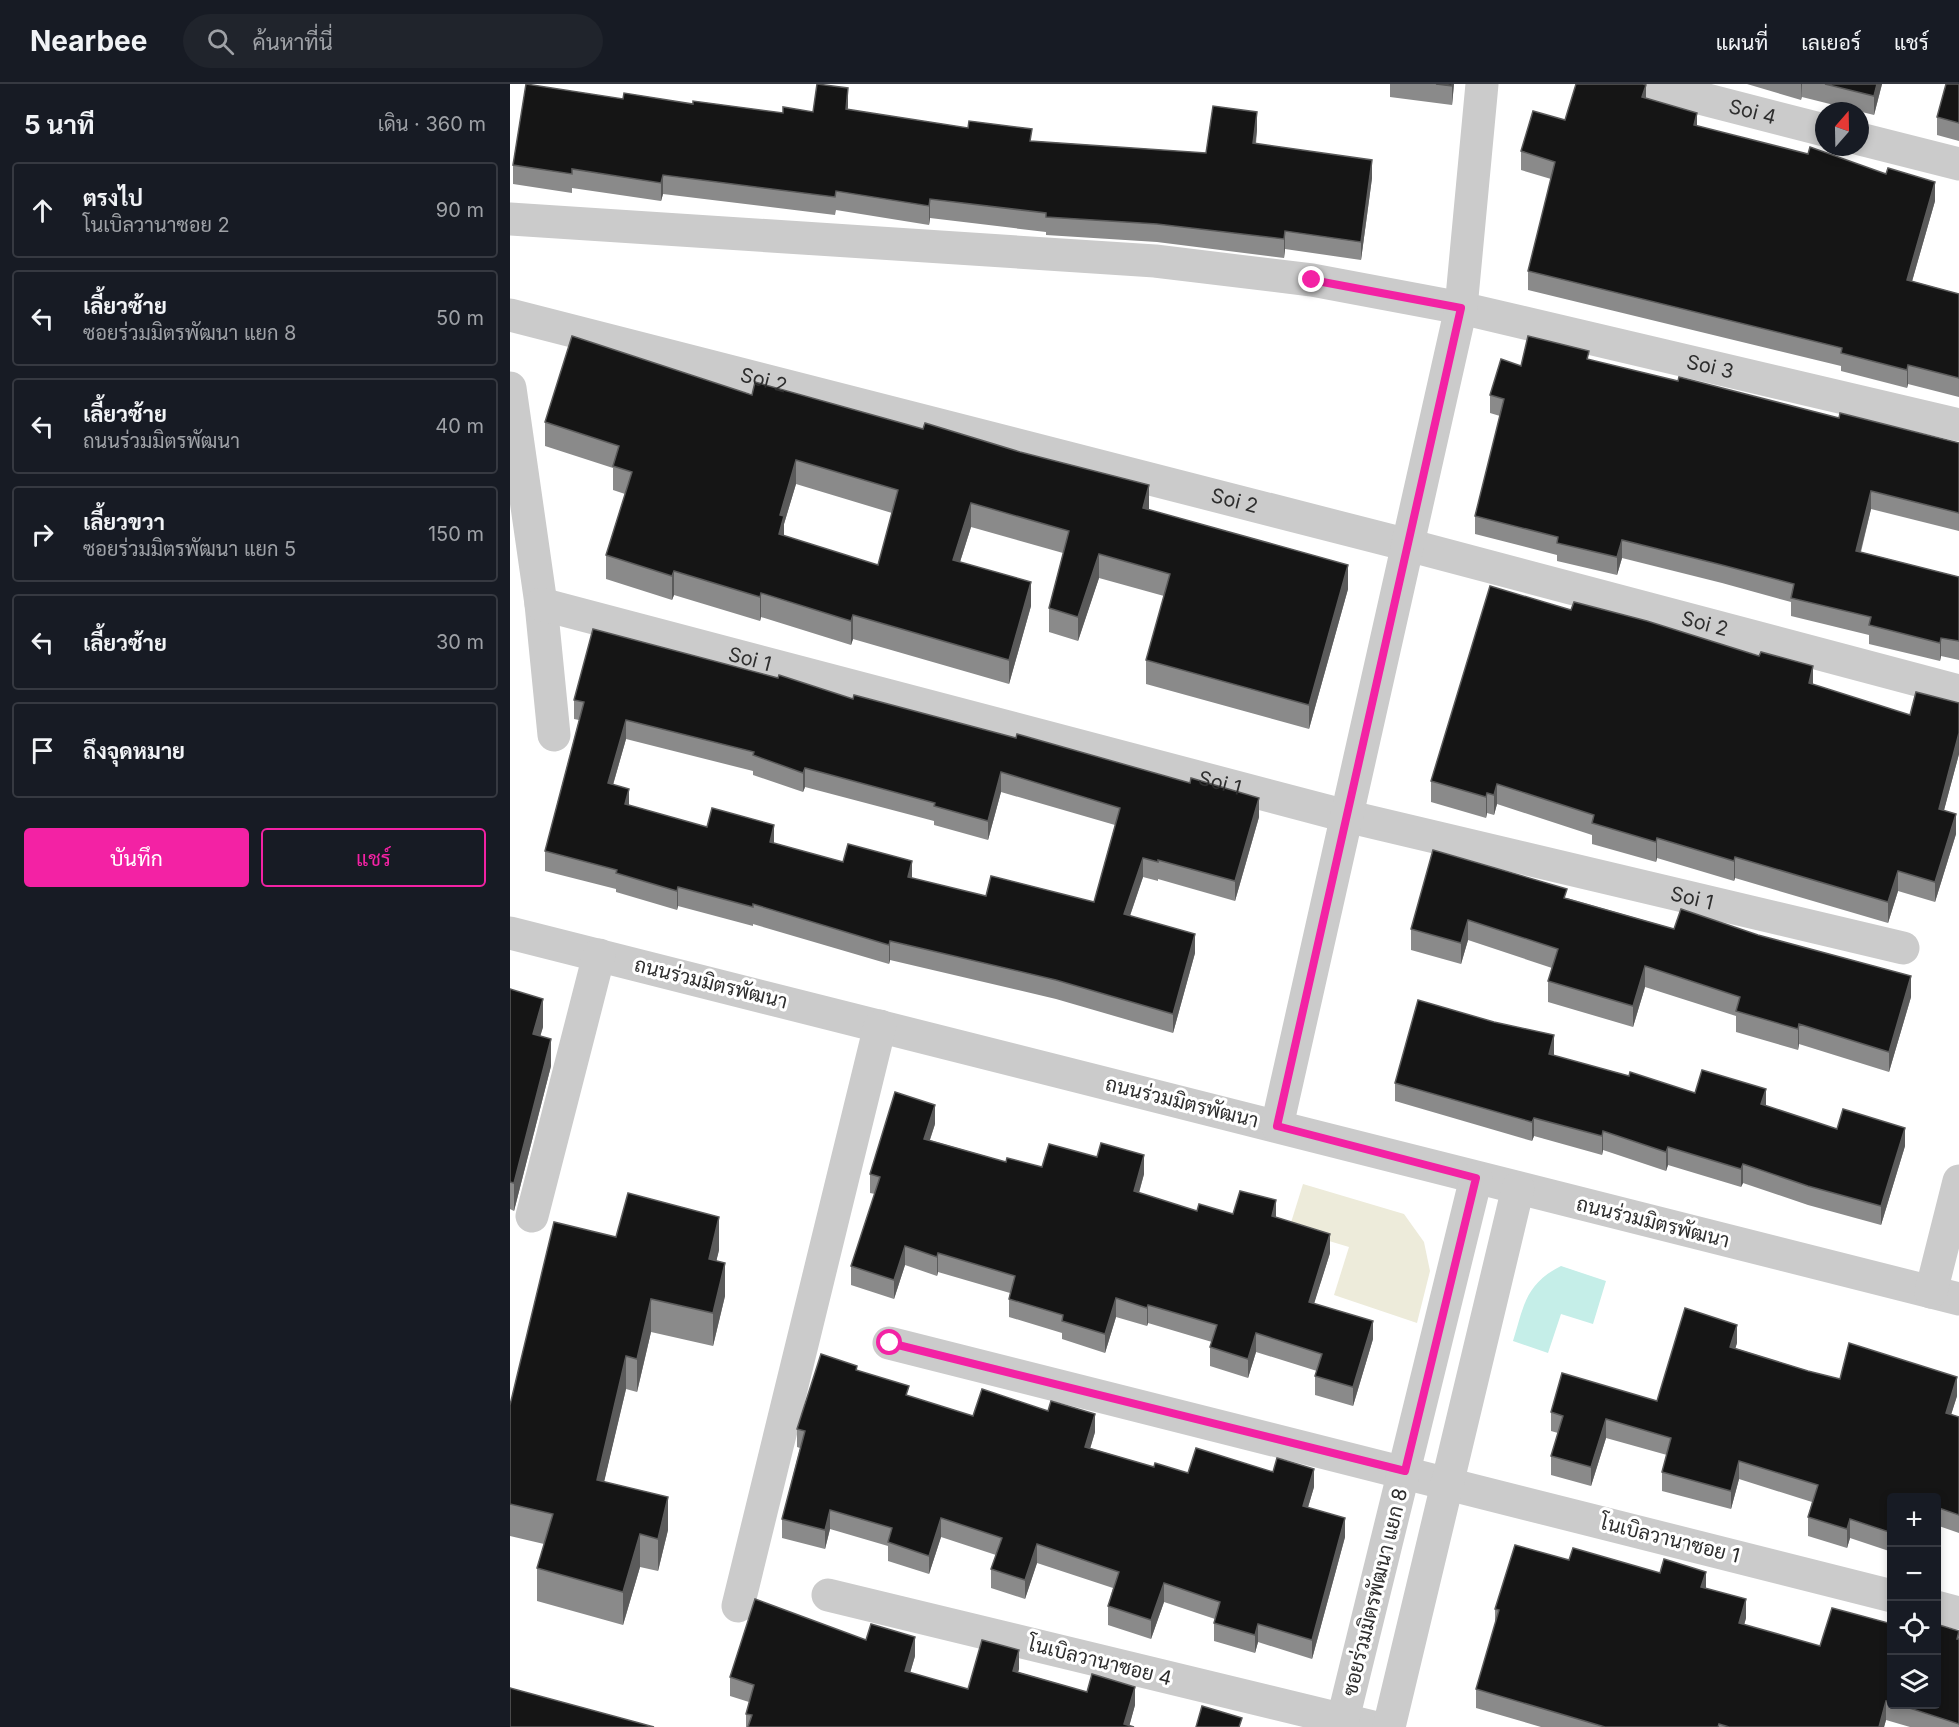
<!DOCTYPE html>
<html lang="th">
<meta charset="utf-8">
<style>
body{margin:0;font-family:Inter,Sarabun,sans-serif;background:#20242c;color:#f1f3f6}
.controls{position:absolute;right:18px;bottom:18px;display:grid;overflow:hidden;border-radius:6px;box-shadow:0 3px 9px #0003}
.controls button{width:54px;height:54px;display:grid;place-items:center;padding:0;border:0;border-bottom:2px solid #363941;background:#171b24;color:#f1f3f6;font:30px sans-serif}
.compass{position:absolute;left:1305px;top:18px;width:54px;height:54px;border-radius:50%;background:#171b24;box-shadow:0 3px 9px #0003;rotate:20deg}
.stop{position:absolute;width:18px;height:18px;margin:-14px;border:4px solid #f322a4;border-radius:50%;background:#fff}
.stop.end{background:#f322a4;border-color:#fff;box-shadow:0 2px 6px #0008}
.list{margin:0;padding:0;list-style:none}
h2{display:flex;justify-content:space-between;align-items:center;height:78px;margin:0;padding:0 24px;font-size:26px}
h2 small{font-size:20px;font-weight:400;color:#9ea1a6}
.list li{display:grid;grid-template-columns:39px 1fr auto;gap:18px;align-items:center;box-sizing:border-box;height:96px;margin:0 12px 12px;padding:0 12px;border:2px solid #363941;border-radius:6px}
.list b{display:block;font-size:22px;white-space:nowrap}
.list p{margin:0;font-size:20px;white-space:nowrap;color:#9ea1a6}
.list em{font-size:20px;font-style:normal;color:#9ea1a6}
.actions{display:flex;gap:12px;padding:18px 24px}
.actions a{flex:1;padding:14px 0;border:2px solid #f322a4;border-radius:6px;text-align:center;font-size:21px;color:#f322a4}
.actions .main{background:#f322a4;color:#fff}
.icon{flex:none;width:33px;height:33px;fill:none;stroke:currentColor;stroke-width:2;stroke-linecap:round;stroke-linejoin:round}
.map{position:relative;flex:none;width:1449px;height:1643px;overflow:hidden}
header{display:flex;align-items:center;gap:36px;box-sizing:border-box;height:84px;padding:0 30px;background:#171b24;border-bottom:2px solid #363941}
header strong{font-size:28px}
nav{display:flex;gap:33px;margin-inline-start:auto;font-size:21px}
.search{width:420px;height:54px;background:#20242c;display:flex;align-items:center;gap:15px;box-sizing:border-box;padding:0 21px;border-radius:33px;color:#9ea1a6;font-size:22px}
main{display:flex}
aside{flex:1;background:#171b24}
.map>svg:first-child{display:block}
.green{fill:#edebda}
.water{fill:#c5eee8}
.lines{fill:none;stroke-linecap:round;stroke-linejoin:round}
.minor{stroke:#cbcbcb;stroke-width:33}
.wall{fill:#8a8a8a;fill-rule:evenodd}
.shaded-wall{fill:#5b5b5b}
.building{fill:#151515;stroke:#5b5b5b;stroke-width:1.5;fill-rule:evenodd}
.route{stroke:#f322a4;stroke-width:8}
.labels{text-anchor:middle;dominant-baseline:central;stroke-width:6;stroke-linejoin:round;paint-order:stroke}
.street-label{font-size:20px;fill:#2e2e2e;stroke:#fff}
</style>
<header>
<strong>Nearbee</strong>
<div class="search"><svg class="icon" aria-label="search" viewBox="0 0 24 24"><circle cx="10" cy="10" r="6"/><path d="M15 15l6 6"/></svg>ค้นหาที่นี่</div>
<nav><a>แผนที่</a><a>เลเยอร์</a><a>แชร์</a></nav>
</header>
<main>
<aside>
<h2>5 นาที<small>เดิน · 360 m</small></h2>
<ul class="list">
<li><svg class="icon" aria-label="ahead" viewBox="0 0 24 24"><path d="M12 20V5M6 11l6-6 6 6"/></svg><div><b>ตรงไป</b><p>โนเบิลวานาซอย 2</p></div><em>90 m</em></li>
<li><svg class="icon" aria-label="left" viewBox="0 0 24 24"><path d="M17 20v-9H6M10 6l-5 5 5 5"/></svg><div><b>เลี้ยวซ้าย</b><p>ซอยร่วมมิตรพัฒนา แยก 8</p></div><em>50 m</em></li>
<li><svg class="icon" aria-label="left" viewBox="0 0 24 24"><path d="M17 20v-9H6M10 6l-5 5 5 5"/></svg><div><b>เลี้ยวซ้าย</b><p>ถนนร่วมมิตรพัฒนา</p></div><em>40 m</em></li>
<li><svg class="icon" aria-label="right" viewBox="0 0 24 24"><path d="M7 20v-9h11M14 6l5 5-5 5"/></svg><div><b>เลี้ยวขวา</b><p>ซอยร่วมมิตรพัฒนา แยก 5</p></div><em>150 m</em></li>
<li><svg class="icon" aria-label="left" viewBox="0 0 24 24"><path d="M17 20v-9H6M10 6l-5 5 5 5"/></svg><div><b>เลี้ยวซ้าย</b></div><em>30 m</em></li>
<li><svg class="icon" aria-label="arrive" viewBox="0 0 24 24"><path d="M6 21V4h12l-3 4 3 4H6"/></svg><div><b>ถึงจุดหมาย</b></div></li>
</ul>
<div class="actions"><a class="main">บันทึก</a><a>แชร์</a></div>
</aside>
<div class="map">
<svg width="1449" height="1643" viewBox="0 0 1449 1643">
<rect width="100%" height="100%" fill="#fff"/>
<path class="green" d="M793,1100l101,30 20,28 6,29 -13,52 -83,-28 15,-48 -60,-18z"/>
<path class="water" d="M1051,1182l45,15 -13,43 -32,-10 -13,39 -35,-12c11,-35 12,-57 48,-75z"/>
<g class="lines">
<g class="minor">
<path id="s1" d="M1135,0l179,46"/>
<path d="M1350,55l99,25"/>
<path id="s2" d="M0,135l645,42 157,19 149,28 498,117"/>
<path id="s3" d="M0,231l898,230 551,146"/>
<path d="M0,304l31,216 13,131"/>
<path id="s4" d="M31,520l805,212 557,132"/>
<path d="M0,849l1449,366"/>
<path d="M767,1042l184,-818 21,-224"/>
<path d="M22,1132l67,-261"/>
<path d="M1421,1208l28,-111"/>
<path d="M379,1259l1003,253"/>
<path d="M318,1511l545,132"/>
<path d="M228,1522l142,-580"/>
<path d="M1426,1523l23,6"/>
<path d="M831,1643l135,-549"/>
<path d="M879,1643l129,-539"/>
</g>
</g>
<g class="wall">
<path d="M880,0h64l-2,21 -62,-8z"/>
<path d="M1237,0h135l-8,31 -72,-18 -1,3z"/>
<path d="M1449,0v57l-22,-6v-18z"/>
<path d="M1136,14l51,28 238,75 -23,80 47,13v103l-51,-13 -1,4 -66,-17v-5l-313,-76v-19l23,-92 -30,-9v-19l44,-31z"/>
<path d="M113,15l160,14 65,-3 184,31 174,12 51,-23 -1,14 116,34 -11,82 -76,-11 -1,9 -127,-16 -111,-7v-3l-116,-14 -1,7 -93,-15 -1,5 -172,-21 -2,7 -89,-13v5l-59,-9v-19z"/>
<path d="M1079,276l89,21 161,37 120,25v88l-88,-22 -10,43 98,25v83l-18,-4 -1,5 -71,-17v-9l-78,-19v-14l-69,-19 -100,-25 -5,17 -60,-14v-6l-82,-21v-18l25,-100 -10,-3v-18z"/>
<path d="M242,311l397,115 199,79 -39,140 -163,-45v-24l18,-64 -65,-18 -21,63 -29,-9v-24l14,-55 -92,-26 -11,35 71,44 -22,78 -156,-45 -2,6 -90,-28 -1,4 -86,-26 -2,5 -66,-21v-24l19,-61 -12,-4v-22l-68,-22v-24zM286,400l96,29 -14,52 -94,-29v-12z"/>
<path d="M1303,601l97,30 49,-12v51l-15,56 12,24 -21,68 -37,-11 -10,32 -153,-45 -1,3 -77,-23 -1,4 -64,-18v-9l-95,-31 -3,11 -7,-2 -1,5 -55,-16v-21z"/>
<path d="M343,615l406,118 -24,84 -77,-22v2l-15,-4 -13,39 65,37 -22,80 -117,-34 -166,-39 -1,4 -136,-40v2l-75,-20 -1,4 -61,-18v-3l-71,-18v-20l34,-131 -5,-1v-19zM116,655l127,32v4l50,17 2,-5 129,34v4l54,15 13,-48 114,33 -21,77 -108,-6 -143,-34 -69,-19 -67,-16 -78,-21 -16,-21z"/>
<path d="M1057,814l344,99 -22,75 -90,-28 -1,6 -62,-18v-16l-91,-29 -12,40 -85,-25v-21l4,-13 -84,-28 -7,24 -50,-14v-21z"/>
<path d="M0,905l33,38 -3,9 11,30 -37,145 -4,-2z"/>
<path d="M1044,970v2l141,37 71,13 71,23 68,17 -24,79 -73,-20 -65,-22 -2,4 -73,-22 -2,6 -63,-21 -1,5 -68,-19 -2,5 -137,-40v-18z"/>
<path d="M425,1040l-5,16 76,22 36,5 102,7 -5,19 58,18 79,6 54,36 -16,50 59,36 -20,67 -38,-11v-19l2,-5 -61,-19 -8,26 -38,-12v-19l2,-5 -64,-19 -1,3 -31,-9 -11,36 -43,-14v-6l-53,-16v-18l1,-6 -72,-21 -1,4 -32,-11 -11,34 -43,-14v-19l24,-72 -5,-1v-19z"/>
<path d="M106,1153l103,13 -3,11 9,35 -12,50 -62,-14 -14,60 -11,-3 -22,92 64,49 -10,41 -18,-4 -17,58 -86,-24v-33l7,-24 -34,-8v-131z"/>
<path d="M1227,1259l-2,5 73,23 32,8 117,17 -6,18 8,3v116l-23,-8v-28h-44v55l-42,-14 -3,10 -39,-12v-19l4,-15 -73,-23 -8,30 -69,-18v-19l5,-17 -61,-17 -15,48 -40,-11v-19l7,-23 -7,-2v-19l106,-11z"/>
<path d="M347,1287l52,25 64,20 122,16 -5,16 64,19 34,6 126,14 -6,20 37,30 -33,122 -54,-17 -3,11 -41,-12v-18l1,-4 -51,-17 -13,37 -43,-14v-19l5,-18 -76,-25 -12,36 -34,-11v-19l5,-14 -55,-18 -12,37 -41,-13v-15l-58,-17 -5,20 -43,-11v-19l18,-71 -3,-1v-18z"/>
<path d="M1059,1476l137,28 40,30 -2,7 76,21 72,-22v80h44l23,-73v96h-49l-24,-7 -2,7h-343l-65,-19v-19l19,-63v-17z"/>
<path d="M356,1556l49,16 -5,17 58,16 51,-20 -1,3 69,20 48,13 -6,21 5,1h-388v-13l3,-12 -19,-6v-19z"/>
</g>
<g class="shaded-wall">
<path d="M942,0h2l-2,21z"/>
<path d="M1291,0h1l-1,16z"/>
<path d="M1367,0h5l-8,31v-19z"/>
<path d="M1136,1v19l-4,-7z"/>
<path d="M338,4v19l-2,21v-19z"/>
<path d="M747,28v18l-4,32v-19z"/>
<path d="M1187,29v19l-3,-7z"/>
<path d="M862,76v18l-11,82v-18z"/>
<path d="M153,91v19l-2,7v-18z"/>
<path d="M1425,98v19l-28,98v-19z"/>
<path d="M420,115v19l-1,7v-19z"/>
<path d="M775,147v18l-1,9v-19z"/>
<path d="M1398,281v19l-1,4v-18z"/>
<path d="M286,376v24l-12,40v16l-5,-6 1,-19z"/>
<path d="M639,401v25l-6,-2z"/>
<path d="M1361,407v18l-15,60v-18z"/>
<path d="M461,419v24l-18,57v-24z"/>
<path d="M1112,456v18l-5,17v-18z"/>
<path d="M589,470v24l-21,63v-24z"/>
<path d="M838,481v24l-39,140v-24z"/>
<path d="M164,487v24l-2,5v-24z"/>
<path d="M521,498v24l-22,78v-24z"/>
<path d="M251,509v24l-1,4v-24z"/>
<path d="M343,531v24l-2,6v-24z"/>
<path d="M1431,554v18l-1,5v-18z"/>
<path d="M1303,582v20l-4,-3z"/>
<path d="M116,636v19l-18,63v-19z"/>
<path d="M1449,649v21l-20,75v-20z"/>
<path d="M295,684v19l-2,5v-19z"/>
<path d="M491,688v20l-13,48v-19z"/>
<path d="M987,700v20l-3,11v-20z"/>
<path d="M119,705v19l-4,-4z"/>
<path d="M977,709v20l-1,5v-21z"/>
<path d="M749,714v19l-24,84v-20z"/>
<path d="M1446,730v20l-21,68v-20z"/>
<path d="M264,741v19l-4,-2z"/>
<path d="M1147,754v20l-1,4v-20z"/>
<path d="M1225,773v21l-1,3v-20z"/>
<path d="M633,774v19l-19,56v-19z"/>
<path d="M402,777v19l-4,-3z"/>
<path d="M1388,787v20l-10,32v-21z"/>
<path d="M168,803v19l-1,4v-19z"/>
<path d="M958,836v20l-7,24v-21z"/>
<path d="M685,850v19l-22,80v-19z"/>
<path d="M380,857v19l-1,4v-19z"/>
<path d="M1135,882v21l-12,40v-21z"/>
<path d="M1401,892v21l-22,75v-20z"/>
<path d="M33,915v28l-10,34v-27z"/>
<path d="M1289,940v20l-1,6v-21z"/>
<path d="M1044,951v19l-5,19v-19z"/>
<path d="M41,955v27l-37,145v-28z"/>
<path d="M1256,1005v19l-5,-4z"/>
<path d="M425,1021v19l-11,33v-18z"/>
<path d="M1024,1034v18l-2,5v-19z"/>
<path d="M1395,1044v18l-24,79v-19z"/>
<path d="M1093,1047v19l-1,5v-19z"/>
<path d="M1158,1063v18l-2,6v-19z"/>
<path d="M634,1071v19l-10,36v-19z"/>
<path d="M1233,1080v19l-2,4v-18z"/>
<path d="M766,1116v19l-4,-3z"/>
<path d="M209,1133v33l-10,42v-33z"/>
<path d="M820,1150v19l-21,67v-18z"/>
<path d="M395,1162v19l-11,34v-19z"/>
<path d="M428,1169v19l-1,4v-19z"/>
<path d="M215,1179v33l-12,50v-33z"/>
<path d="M606,1214v19l-11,36v-19z"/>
<path d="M141,1215v33l-14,60v-33z"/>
<path d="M638,1221v18l-1,3v-18z"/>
<path d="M863,1237v18l-20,67v-19z"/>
<path d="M1227,1241v18l-7,23v-19z"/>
<path d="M746,1249v19l-8,26v-19z"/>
<path d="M116,1272v33l-29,123v-32z"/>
<path d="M1447,1293v19l-11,35v-18z"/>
<path d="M585,1330v18l-10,34v-19z"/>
<path d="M1096,1335v19l-15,48v-19z"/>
<path d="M1229,1377v18l-8,30v-18z"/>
<path d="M804,1385v18l-11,37v-18z"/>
<path d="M158,1413v33l-10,41v-32z"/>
<path d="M320,1426v19l-5,20v-19z"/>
<path d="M431,1434v19l-12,37v-18z"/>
<path d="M835,1434v19l-33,122v-19z"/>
<path d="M1340,1435v19l-3,10v-19z"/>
<path d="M130,1450v33l-17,58v-33z"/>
<path d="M527,1460v19l-12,36v-19z"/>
<path d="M1196,1488v19l-5,-4z"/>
<path d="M654,1499v19l-13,37v-19z"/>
<path d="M1236,1515v19l-7,24v-19z"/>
<path d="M748,1540v18l-3,11v-18z"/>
<path d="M405,1553v19l-10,34v-19z"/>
<path d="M509,1566v19l-6,20v-18z"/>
<path d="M625,1603v18l-6,22 -5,-3z"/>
<path d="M1376,1617v19l-2,7h-5z"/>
</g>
<g class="building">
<path d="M16,0l97,15 1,-6 69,11v-3l90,12v-6l30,5 4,-28 31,4 -2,21 122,19 1,-7 63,8 -2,12 176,12 7,-47 44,6 -4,31 119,17 -11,82 -76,-11 -1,8 -127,-15 -111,-7v-4l-116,-14 -1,7 -93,-15 -1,6 -172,-22 -2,8 -89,-14v5l-59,-9z"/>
<path d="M926,0h16v2z"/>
<path d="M1066,0h67l3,1 -4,12 55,16 -3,12 114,29 2,-7 76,27 2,-6 47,14 -28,98 52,14v84l-51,-13 -1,5 -66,-17 1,-5 -314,-77 27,-109 -34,-11 12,-40 32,9z"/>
<path d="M1315,0h52l-3,12z"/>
<path d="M1436,0h13v39l-22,-6z"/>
<path d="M62,252l180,59 3,-13 168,47 2,-6 95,29 129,33 -6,23 205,57 -39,140 -163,-45 24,-86 -71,-20 -21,63 -29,-9 20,-77 -98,-28 -18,57 78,22 -22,78 -156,-45 -2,6 -90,-28 -1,4 -86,-26 -2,5 -66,-21 26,-83 -19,-6 6,-20 -74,-24zM286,376l102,30 -20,75 -99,-31 5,-18 -4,-1z"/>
<path d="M1018,252l61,15 -2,8 91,22 1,-4 160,41 1,-5 119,30v70l-88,-22 -15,60 103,26v64l-18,-3 -1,5 -71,-18 2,-8 -80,-19 3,-14 -72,-19 -100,-25 -5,17 -60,-14 1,-6 -83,-21 29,-117 -14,-4 11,-36 20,7z"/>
<path d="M980,502l81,24 3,-8 73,19 112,35 2,-4 52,14 -4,17 101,32 6,-23 43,11v30l-20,76 17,5 -21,68 -37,-11 -10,31 -153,-45 -1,4 -77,-23 -1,4 -64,-19 2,-8 -97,-31 -3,11 -7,-2 -1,4 -55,-16z"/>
<path d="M83,545l185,49 1,-3 74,24 1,-4 162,43 1,-4 173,49 1,-5 68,20 -24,83 -77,-21v2l-15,-4 -19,56 71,20 -22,80 -117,-34 -166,-39 -1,4 -136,-41v3l-75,-20 -1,4 -61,-18 1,-3 -72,-19 39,-149 -10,-2zM116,636l128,32 -1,3 50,18 2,-5 130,35 -1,3 54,15 13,-49 119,36 -26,94 -103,-26 -5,20 -78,-19 4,-16 -64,-17 -5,18 -73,-20 4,-17 -62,-17 -5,19 -82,-23 4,-15 -21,-6z"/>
<path d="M923,766l134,39 -3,9 110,31 7,-20 77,26 153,41 -22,76 -90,-28 -1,5 -62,-18 4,-14 -95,-31 -12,40 -85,-25 10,-32 -90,-29 -7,23 -50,-14z"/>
<path d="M0,905l33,10 -10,35 18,5 -37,144 -4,-1z"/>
<path d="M908,916l76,22 60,13 -5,19 80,22 1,-4 65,21 7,-23 64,19 -5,15 76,25 6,-20 62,19 -24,78 -73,-20 -65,-22 -2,5 -73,-22 -2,5 -63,-21 -1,5 -68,-18 -2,4 -137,-39z"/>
<path d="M385,1008l40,13 -11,34 82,23 1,-4 35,9 7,-23 48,13 4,-14 43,12 -10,36 63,20 2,-7 34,10 7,-23 36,9 -4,16 58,18 -21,68 64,19 -20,66 -38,-11 7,-22 -66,-21 -8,26 -38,-12 7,-22 -69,-20 -1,3 -31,-10 -11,36 -43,-13 1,-6 -54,-16 6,-23 -77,-23 -1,4 -32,-11 -11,34 -43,-14 29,-89 -10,-3z"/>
<path d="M118,1109l91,24 -10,42 16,4 -12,50 -62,-14 -14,60 -11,-3 -29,124 71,17 -10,42 -18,-5 -17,58 -86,-24 16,-54 -43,-10v-99l44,-183 62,15z"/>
<path d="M1175,1224l52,17 -7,22 78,24 32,8 9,-36 108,34 -11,36 13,4v98l-23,-8v-10h-44v36l-42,-14 -3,10 -39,-12 10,-32 -79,-24 -8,30 -69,-19 9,-34 -65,-19 -15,48 -40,-11 12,-40 -12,-4 11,-39 95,28z"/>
<path d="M311,1270l36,12 -1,4 53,16 -3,9 67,21 9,-27 66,22 3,-10 44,13 -10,33 69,20 1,-4 33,10 8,-25 77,24 4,-14 37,11 -11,37 42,12 -33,122 -54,-16 -3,11 -41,-12 6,-21 -56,-19 -13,37 -43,-14 11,-34 -82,-28 -12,36 -34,-11 11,-31 -61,-20 -12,38 -41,-14 4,-14 -62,-18 -5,20 -43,-11 23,-88 -8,-2z"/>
<path d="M1005,1461l54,15 4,-12 87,25 4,-14 42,13 -5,15 45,12 -7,24 81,23 12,-38 60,16v79l-6,-2 -7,26h-150l-10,-3 -1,3h-113l-129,-38 23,-79 -4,-1z"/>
<path d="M245,1515l111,41 5,-16 44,13 -10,34 63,18 14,-49 37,10 -6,21 74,21 5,-18 43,13 -11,37 10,3h-386l4,-12 -6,-1 8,-29 -24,-8z"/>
<path d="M1426,1540l23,7 -2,8h2v85l-62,-20h39z"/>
<path d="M0,1604l144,39h-144z"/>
<path d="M692,1622l40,12 -3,9h-43z"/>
</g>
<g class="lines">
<path class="route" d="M380,1259l515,128 71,-293 -199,-52 184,-818 -149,-28"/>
</g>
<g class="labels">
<g class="street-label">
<text stroke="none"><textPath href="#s1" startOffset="111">Soi 4</textPath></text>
<text stroke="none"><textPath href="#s2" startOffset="1212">Soi 3</textPath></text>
<text stroke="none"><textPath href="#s3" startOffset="262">Soi 2</textPath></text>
<text stroke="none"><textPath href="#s3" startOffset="748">Soi 2</textPath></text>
<text stroke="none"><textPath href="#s3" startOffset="1234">Soi 2</textPath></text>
<text stroke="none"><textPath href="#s4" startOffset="216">Soi 1</textPath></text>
<text stroke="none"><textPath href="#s4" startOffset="702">Soi 1</textPath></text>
<text stroke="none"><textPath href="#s4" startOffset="1188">Soi 1</textPath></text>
<text transform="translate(201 899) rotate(14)">ถนนร่วมมิตรพัฒนา</text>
<text transform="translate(672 1018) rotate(14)">ถนนร่วมมิตรพัฒนา</text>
<text transform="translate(1143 1138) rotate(14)">ถนนร่วมมิตรพัฒนา</text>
<text transform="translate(1160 1455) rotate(14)">โนเบิลวานาซอย 1</text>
<text transform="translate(865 1508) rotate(-76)">ซอยร่วมมิตรพัฒนา แยก 8</text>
<text transform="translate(590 1577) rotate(14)">โนเบิลวานาซอย 4</text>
</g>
</g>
</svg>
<div class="controls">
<button>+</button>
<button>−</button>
<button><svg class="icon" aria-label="locate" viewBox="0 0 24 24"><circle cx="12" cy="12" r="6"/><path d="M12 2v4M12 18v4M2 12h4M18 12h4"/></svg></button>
<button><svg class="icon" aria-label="layers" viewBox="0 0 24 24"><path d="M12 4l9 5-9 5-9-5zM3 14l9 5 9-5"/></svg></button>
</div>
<svg class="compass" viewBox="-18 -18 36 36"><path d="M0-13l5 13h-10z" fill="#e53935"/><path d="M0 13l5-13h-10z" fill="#9ea1a6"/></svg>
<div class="stop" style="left:380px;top:1259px"></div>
<div class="stop end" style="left:802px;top:196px"></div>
</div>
</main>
